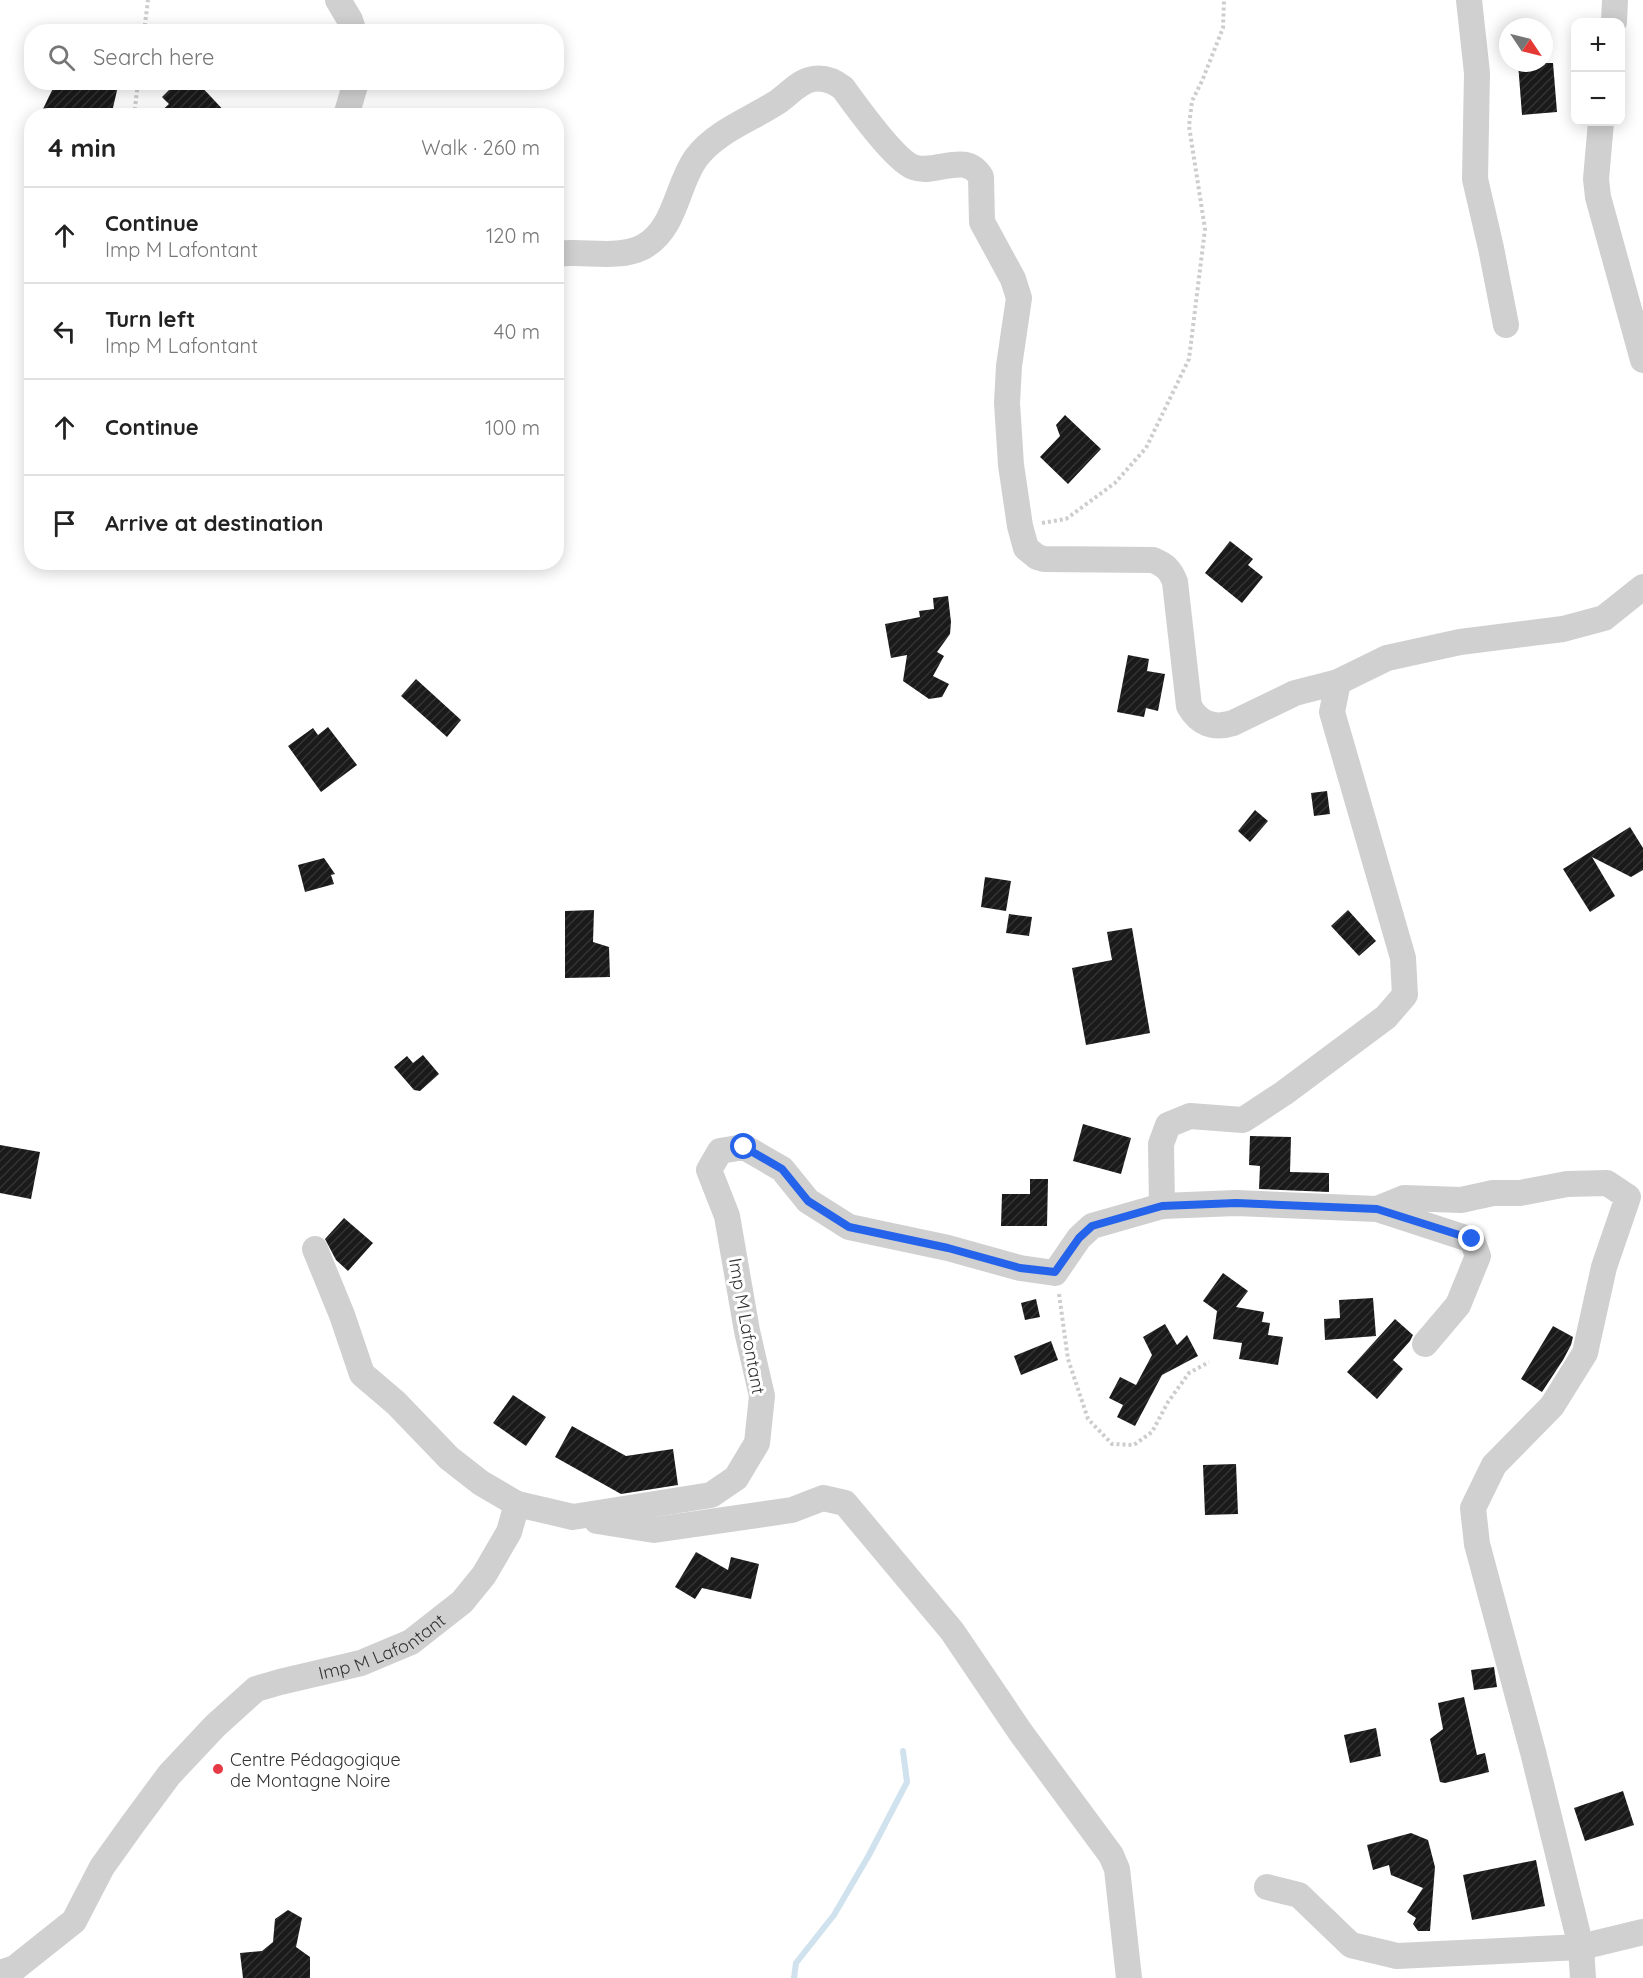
<!DOCTYPE html>
<meta charset="utf-8">
<style>
body{margin:0;font-family:Quicksand,sans-serif;background:#f2f2f2;color:#222}
.controls{position:absolute;right:18px;top:18px;display:grid;overflow:hidden;border-radius:12px;box-shadow:0 3px 15px #0003}
.controls button{width:54px;height:54px;display:grid;place-items:center;padding:0;border:0;border-bottom:2px solid #e0e0e0;background:#fff;color:#222;font:30px sans-serif}
.compass{position:absolute;left:1499px;top:18px;width:54px;height:54px;border-radius:50%;background:#fff;box-shadow:0 3px 15px #0003;rotate:125deg}
.stop{position:absolute;width:18px;height:18px;margin:-14px;border:4px solid #2563eb;border-radius:50%;background:#fff}
.stop.end{background:#2563eb;border-color:#fff;box-shadow:0 2px 6px #0008}
.list{margin:0;padding:0;list-style:none}
h2{display:flex;justify-content:space-between;align-items:center;height:78px;margin:0;padding:0 24px;font-size:26px}
h2 small{font-size:20px;font-weight:400;color:#767676}
.list li{display:grid;grid-template-columns:39px 1fr auto;gap:18px;align-items:center;box-sizing:border-box;height:96px;padding:0 24px;border-top:2px solid #e0e0e0}
.list b{display:block;font-size:22px;white-space:nowrap}
.list p{margin:0;font-size:20px;white-space:nowrap;color:#767676}
.list em{font-size:20px;font-style:normal;color:#767676}
.icon{flex:none;width:33px;height:33px;fill:none;stroke:currentColor;stroke-width:2;stroke-linecap:round;stroke-linejoin:round}
.map{position:relative;flex:none;width:1643px;height:1978px;overflow:hidden}
.search{position:absolute;background:#fff;box-shadow:0 3px 15px #0003;left:24px;top:24px;width:540px;height:66px;display:flex;align-items:center;gap:15px;box-sizing:border-box;padding:0 21px;border-radius:24px;color:#767676;font-size:22px}
.panel{position:absolute;background:#fff;box-shadow:0 3px 15px #0003;left:24px;top:108px;width:540px;height:462px;border-radius:24px}
.map>svg:first-child{display:block}
.lines{fill:none;stroke-linecap:round;stroke-linejoin:round}
.stream{stroke:#cfe2ee;stroke-width:6}
.building{fill:url(#building-hatch)}
.path{stroke:#cdcdcd;stroke-width:4;stroke-dasharray:3 3;stroke-linecap:butt}
.minor{stroke:#d0d0d0;stroke-width:26}
.route{stroke:#2563eb;stroke-width:8}
.poi-dot{fill:#e63946;stroke:#fff;stroke-width:2}
.labels{text-anchor:middle;dominant-baseline:central;stroke-width:6;stroke-linejoin:round;paint-order:stroke}
.street-label{font-size:18px;fill:#333;stroke:#fff}
.poi-label{font-size:18px;fill:#333;stroke:#fff;text-anchor:start}
</style>
<div class="map">
<svg width="1643" height="1978" viewBox="0 0 1643 1978">
<defs>
<pattern id="building-hatch" width="6" height="6" patternUnits="userSpaceOnUse" patternTransform="scale(1.5)"><rect width="6" height="6" fill="#1a1a1a"/><path d="M-1 1l2-2M0 6l6-6M5 7l2-2" fill="none" stroke="#333"/></pattern>
</defs>
<rect width="100%" height="100%" fill="#fff"/>
<g class="lines">
<path class="stream" d="M794,1978l2,-15 38,-48 35,-60 38,-73 -4,-31"/>
</g>
<g class="building">
<path d="M1518,63h35l4,49 -35,3z"/>
<path d="M56,82h63l-8,34h-53l-15,-7z"/>
<path d="M177,82h20l32,34h-73l13,-12 -7,-7z"/>
<path d="M1065,415l36,34 -33,35 -28,-27 20,-21 -4,-11z"/>
<path d="M1230,541l23,18 -5,6 15,12 -21,26 -37,-30z"/>
<path d="M948,596l3,26 -1,12 -13,18 7,4 -11,20 16,8 -7,13 -13,2 -26,-18 4,-26 -16,3 -6,-34 35,-7 -1,-6 15,-2 -1,-11z"/>
<path d="M1128,655l21,4 -2,12 18,3 -7,37 -12,-3 -2,9 -27,-5z"/>
<path d="M416,679l45,41 -14,17 -46,-41z"/>
<path d="M328,727l29,38 -36,27 -33,-46 25,-18 5,7z"/>
<path d="M1327,791l3,23 -16,2 -3,-23z"/>
<path d="M1255,810l13,11 -18,21 -12,-11z"/>
<path d="M1630,827l13,21v22l-12,7 -39,-20 23,39 -25,16 -27,-43z"/>
<path d="M324,858l11,16 -4,1 3,9 -29,8 -7,-27z"/>
<path d="M985,877l26,4 -5,30 -25,-4z"/>
<path d="M594,910l-1,32 16,5 1,30 -45,1v-67z"/>
<path d="M1348,910l28,31 -17,15 -28,-30z"/>
<path d="M1009,914l23,3 -3,19 -23,-3z"/>
<path d="M1132,928l18,105 -64,12 -14,-77 40,-8 -5,-28z"/>
<path d="M423,1055l16,19 -19,17 -6,-1 -20,-23 13,-11 6,7z"/>
<path d="M1083,1124l48,14 -10,36 -48,-13z"/>
<path d="M1250,1136l41,1 -1,35 39,1v19l-70,-3 1,-23 -11,-1z"/>
<path d="M0,1145l40,7 -9,47 -31,-6z"/>
<path d="M1030,1179h18l-1,47h-46l1,-32h28z"/>
<path d="M344,1218l29,25 -25,28 -12,-11 -11,-21z"/>
<path d="M1223,1273l25,18 -12,16 28,5 -2,10 8,1 -2,12 15,2 -5,28 -39,-6 3,-16 -29,-4 4,-28 -14,-10z"/>
<path d="M1373,1298l3,38 -51,4 -1,-21 16,-1 -1,-18z"/>
<path d="M1036,1299l4,18 -15,3 -4,-17z"/>
<path d="M1395,1319l18,16 -3,6 -17,19 10,9 -26,30 -30,-27z"/>
<path d="M1165,1324l12,21 10,-10 11,21 -36,19 -27,51 -18,-9 6,-12 -14,-7 11,-21 16,8 16,-30 -9,-18z"/>
<path d="M1553,1326l20,11 -2,8 -8,15 -21,32 -21,-13z"/>
<path d="M1051,1341l7,19 -37,15 -7,-19z"/>
<path d="M513,1395l33,22 -20,29 -33,-23z"/>
<path d="M572,1426l54,30 47,-7 5,36 -57,9 -66,-37z"/>
<path d="M1236,1464l2,50 -33,1 -2,-50z"/>
<path d="M696,1552l32,18 3,-13 28,7 -8,35 -49,-11 -7,11 -20,-12z"/>
<path d="M1494,1667l3,20 -23,3 -3,-20z"/>
<path d="M1464,1697l13,58 8,-2 4,19 -44,11 -5,-1 -10,-43 13,-10 -5,-26z"/>
<path d="M1376,1728l5,28 -31,7 -6,-28z"/>
<path d="M1623,1791l11,34 -49,16 -11,-33z"/>
<path d="M1411,1833l17,7 7,27 -5,64h-12l-5,-7 3,-6 -9,-6 16,-24 -32,-13 -2,-10 -16,5 -6,-25z"/>
<path d="M1536,1860l9,46 -73,14 -9,-45z"/>
<path d="M288,1910l14,8 -6,29 14,10v21h-67l-3,-25 22,-2 11,-9 2,-23z"/>
</g>
<g class="lines">
<g class="path">
<path d="M144,32l4,-32"/>
<path d="M134,116l4,-34"/>
<path d="M1042,523l24,-4 49,-36 31,-35 43,-89 16,-130 -16,-103 3,-25 10,-20 21,-53 1,-28"/>
<path d="M1059,1294l9,65 20,60 24,25 22,1 18,-13 16,-30 21,-29 20,-11"/>
</g>
<g class="minor">
<path d="M338,0l12,20 4,12"/>
<path d="M1469,0l8,73 -2,106 16,69 15,77"/>
<path d="M1614,22l1,-22"/>
<path d="M346,116l10,-34"/>
<path d="M1601,122l-5,57 2,18 45,163"/>
<path d="M556,254c28,-4 61,6 87,-7 33,-18 33,-61 53,-89 20,-27 56,-39 83,-57 11,-8 21,-20 34,-22 12,-2 21,2 30,9 13,18 52,72 70,79 23,9 52,-17 68,10l1,45 31,57 6,19 -10,68 -2,37 4,62 9,61 6,22 11,9 7,2 109,1c12,5 17,9 22,22l14,124c10,18 25,23 44,17l62,-30 43,-11"/>
<path d="M1162,1206l-1,-62 7,-19 22,-9 53,4 41,-27 102,-76 19,-22 -2,-37 -71,-246 6,-30 49,-24 73,-16 103,-13 41,-11 39,-31"/>
<path d="M1377,1209l95,31 6,16 -20,49 -33,39"/>
<path d="M315,1249l27,66 20,59 34,29 53,55 32,25 36,21"/>
<path d="M597,1521l57,9 138,-20 31,-12 22,5 107,128 69,102 90,122 6,14 12,109"/>
<path d="M1267,1887l32,8 52,50 46,11 184,-9 62,-15"/>
<path id="s1" d="M0,1973l15,-5 59,-47 28,-54 30,-42 37,-50 46,-49 41,-37 24,-7 81,-19 50,-21 51,-40 22,-27 25,-43 8,-28 56,13 138,-22 25,-17 21,-35 5,-47 -15,-65 -20,-115 -18,-46 11,-19 24,-4 38,22 26,32 41,26 99,21 72,20 35,5 24,-35 13,-12 70,-20 74,-3 141,6 27,-11 57,2 32,-7h27l47,-9 40,-1 21,14 -24,70 -19,86 -33,53 -58,59 -21,43 4,36 56,208 48,195 2,31"/>
</g>
</g>
<g class="lines">
<path class="route" d="M744,1147l38,22 26,32 41,26 99,21 72,20 35,4 24,-34 13,-12 70,-20 74,-3 141,6 95,30"/>
</g>
<circle class="poi-dot" cx="218" cy="1769" r="6"/>
<g class="labels">
<g class="street-label">
<text transform="translate(747 1326) rotate(80)">Imp M Lafontant</text>
<text stroke="none"><textPath href="#s1" startOffset="522">Imp M Lafontant</textPath></text>
</g>
<g class="poi-label">
<text x="230" y="1759">Centre Pédagogique<tspan x="230" dy="21">de Montagne Noire</tspan></text>
</g>
</g>
</svg>
<div class="controls">
<button>+</button>
<button>−</button>
</div>
<svg class="compass" viewBox="-18 -18 36 36"><path d="M0-13l5 13h-10z" fill="#e53935"/><path d="M0 13l5-13h-10z" fill="#767676"/></svg>
<div class="stop" style="left:744px;top:1147px"></div>
<div class="stop end" style="left:1472px;top:1239px"></div>
<div class="search"><svg class="icon" aria-label="search" viewBox="0 0 24 24"><circle cx="10" cy="10" r="6"/><path d="M15 15l6 6"/></svg>Search here</div>
<section class="panel">
<h2>4 min<small>Walk · 260 m</small></h2>
<ul class="list">
<li><svg class="icon" aria-label="ahead" viewBox="0 0 24 24"><path d="M12 20V5M6 11l6-6 6 6"/></svg><div><b>Continue</b><p>Imp M Lafontant</p></div><em>120 m</em></li>
<li><svg class="icon" aria-label="left" viewBox="0 0 24 24"><path d="M17 20v-9H6M10 6l-5 5 5 5"/></svg><div><b>Turn left</b><p>Imp M Lafontant</p></div><em>40 m</em></li>
<li><svg class="icon" aria-label="ahead" viewBox="0 0 24 24"><path d="M12 20V5M6 11l6-6 6 6"/></svg><div><b>Continue</b></div><em>100 m</em></li>
<li><svg class="icon" aria-label="arrive" viewBox="0 0 24 24"><path d="M6 21V4h12l-3 4 3 4H6"/></svg><div><b>Arrive at destination</b></div></li>
</ul>
</section>
</div>
